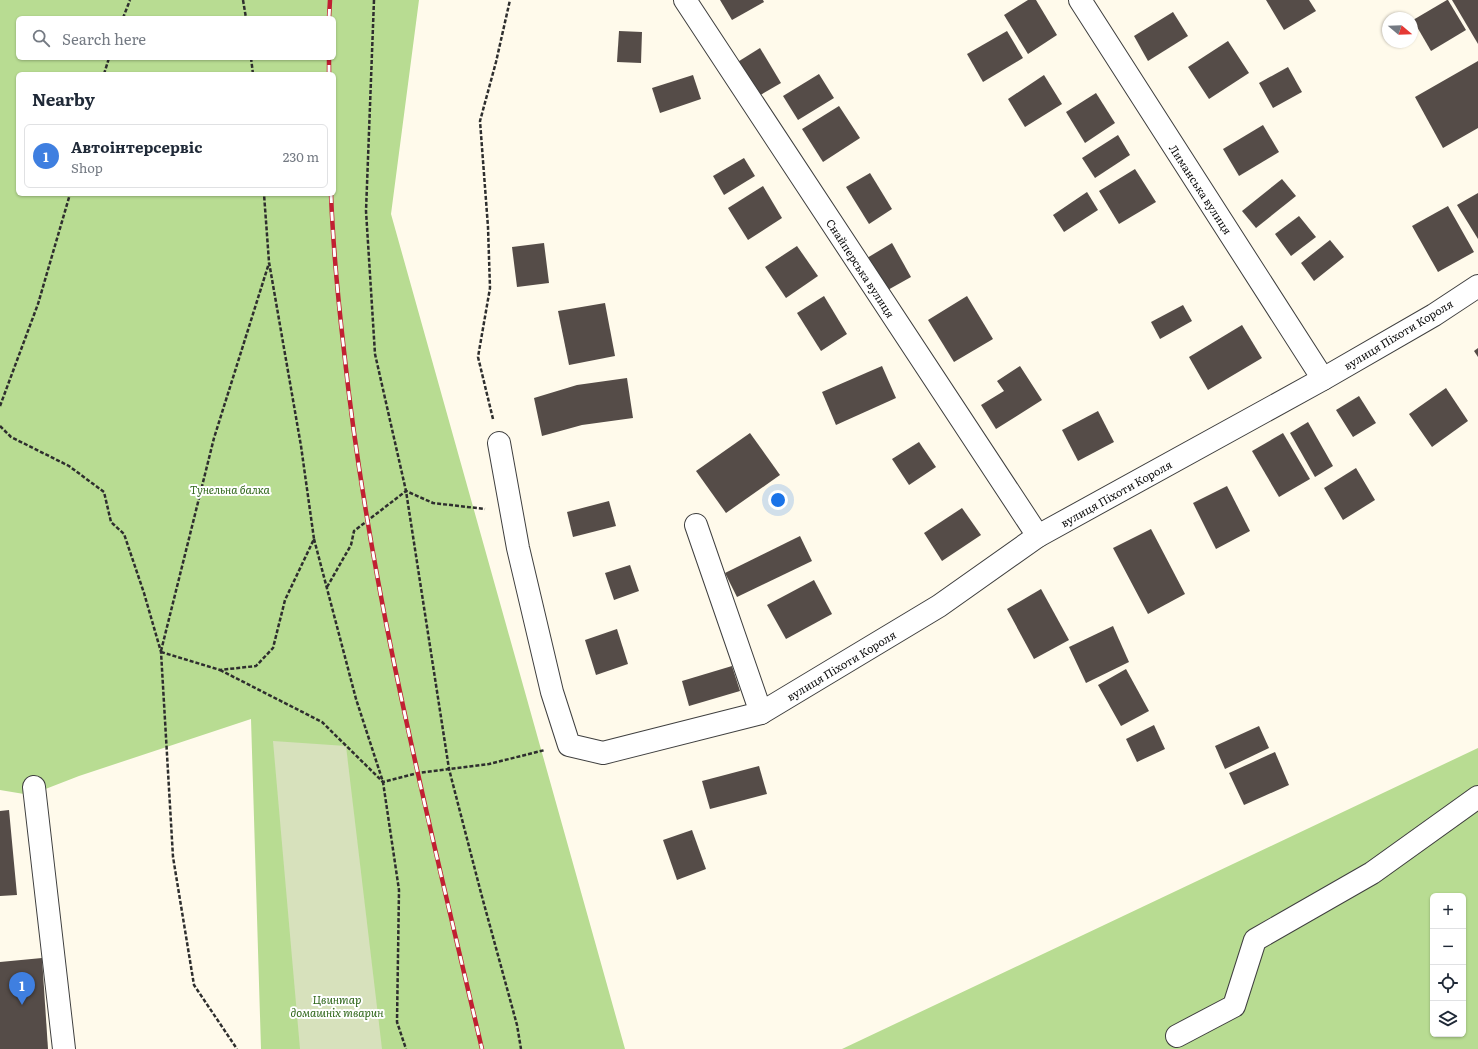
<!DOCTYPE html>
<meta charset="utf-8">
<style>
body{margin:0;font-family:Literata,serif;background:#f2f2f3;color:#1f2937}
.controls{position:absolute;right:12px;bottom:12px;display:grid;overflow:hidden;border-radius:6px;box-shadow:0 1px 3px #0004}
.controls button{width:36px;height:36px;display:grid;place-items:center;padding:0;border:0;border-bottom:1px solid #e0e1e3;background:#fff;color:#1f2937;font:20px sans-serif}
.compass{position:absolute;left:1382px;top:12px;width:36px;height:36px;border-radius:50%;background:#fff;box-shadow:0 1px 3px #0004;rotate:109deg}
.you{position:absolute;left:778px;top:500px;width:14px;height:14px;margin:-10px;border:3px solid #fff;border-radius:50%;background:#1a73e8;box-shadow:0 0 0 6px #1a73e833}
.badge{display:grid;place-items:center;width:26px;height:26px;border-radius:50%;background:#b45309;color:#fff;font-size:13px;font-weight:700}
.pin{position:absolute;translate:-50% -33px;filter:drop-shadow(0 1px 2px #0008)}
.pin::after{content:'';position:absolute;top:21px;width:14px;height:12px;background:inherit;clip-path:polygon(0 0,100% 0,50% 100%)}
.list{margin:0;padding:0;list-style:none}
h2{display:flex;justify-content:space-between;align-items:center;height:52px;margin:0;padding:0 16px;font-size:17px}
h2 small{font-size:13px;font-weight:400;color:#747a83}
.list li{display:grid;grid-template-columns:26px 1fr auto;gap:12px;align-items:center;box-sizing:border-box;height:64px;margin:0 8px 8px;padding:0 8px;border:1px solid #e0e1e3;border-radius:6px}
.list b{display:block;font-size:15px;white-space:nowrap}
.list p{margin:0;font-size:13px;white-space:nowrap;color:#747a83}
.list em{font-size:13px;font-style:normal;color:#747a83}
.icon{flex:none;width:22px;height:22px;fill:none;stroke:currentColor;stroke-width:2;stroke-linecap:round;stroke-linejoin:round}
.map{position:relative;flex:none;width:1478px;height:1049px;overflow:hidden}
.search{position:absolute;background:#fff;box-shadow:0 1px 3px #0004;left:16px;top:16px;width:320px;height:44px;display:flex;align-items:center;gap:10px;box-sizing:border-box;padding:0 14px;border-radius:6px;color:#747a83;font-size:15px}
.panel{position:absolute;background:#fff;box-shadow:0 1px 3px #0004;left:16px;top:72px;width:320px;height:124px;border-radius:6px}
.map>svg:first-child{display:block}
.forest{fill:#b8dc92;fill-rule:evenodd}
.cemetery{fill:#d7e1bc}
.building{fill:#554c48}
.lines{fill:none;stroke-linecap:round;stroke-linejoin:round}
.minor-casing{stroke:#3f3f3f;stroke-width:24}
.path{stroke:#2e2e2e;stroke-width:2.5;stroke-dasharray:4 2;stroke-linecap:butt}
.minor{stroke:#fff;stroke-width:22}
.rail-casing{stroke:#c11f32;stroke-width:4.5}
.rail{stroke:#fff;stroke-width:3;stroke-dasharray:9;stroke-linecap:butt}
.labels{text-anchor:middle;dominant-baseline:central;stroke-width:4;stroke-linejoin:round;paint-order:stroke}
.street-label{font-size:11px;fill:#0c0c0c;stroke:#fff}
.park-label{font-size:11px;font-style:italic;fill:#2f661a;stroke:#fff}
</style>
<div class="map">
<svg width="1478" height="1049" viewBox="0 0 1478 1049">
<rect width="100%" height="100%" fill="#fffaeb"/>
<g class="forest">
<path d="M0,0h419l-28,214 234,835h-364l-10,-330 -172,57 -49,19 -30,-5zM18,18h316v40h-316zM18,74h316v120h-316z"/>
<path d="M1478,748v301h-636zM1433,896h30v138h-30z"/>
</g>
<path class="cemetery" d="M273,741l73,5 36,303h-82z"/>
<g class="building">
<path d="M720,0h43l1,2 -32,18z"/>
<path d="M1028,0h8l21,35 -29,19 -24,-39z"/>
<path d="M1266,0h43l7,11 -32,19z"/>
<path d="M1447,0h1l18,30 -35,21 -18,-31z"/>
<path d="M1452,0h26v44z"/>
<path d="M1173,12l15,24 -40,25 -14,-25z"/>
<path d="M619,31l23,1 -1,31 -24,-1z"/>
<path d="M1007,31l16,27 -40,24 -16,-28z"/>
<path d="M1228,41l21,32 -40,26 -21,-32z"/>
<path d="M760,48l21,35 -24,14 -21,-34z"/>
<path d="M1478,61v67l-35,20 -28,-51z"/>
<path d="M1288,67l14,25 -29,16 -14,-25z"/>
<path d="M819,74l15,24 -36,22 -15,-24z"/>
<path d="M693,75l8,24 -41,14 -8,-25z"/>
<path d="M1044,75l18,29 -37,23 -17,-28z"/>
<path d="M1096,93l19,30 -30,20 -19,-31z"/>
<path d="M839,106l21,32 -37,24 -21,-33z"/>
<path d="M1263,125l16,27 -40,24 -16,-27z"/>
<path d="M1118,135l12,20 -35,23 -13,-20z"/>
<path d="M744,158l11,18 -31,19 -11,-19z"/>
<path d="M1135,169l21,33 -37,22 -20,-33z"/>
<path d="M870,173l22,36 -23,15 -23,-37z"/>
<path d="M1282,179l14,17 -40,32 -14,-17z"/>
<path d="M763,186l19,32 -34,22 -20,-32z"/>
<path d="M1087,192l11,18 -34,22 -11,-17z"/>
<path d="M1478,193v46l-21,-34z"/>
<path d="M1448,206l26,46 -36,20 -26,-46z"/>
<path d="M1299,216l17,21 -25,19 -16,-22z"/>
<path d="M1330,240l14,17 -30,24 -13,-18z"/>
<path d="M544,243l5,40 -32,4 -5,-40z"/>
<path d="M892,243l19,34 -25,14 -19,-33z"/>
<path d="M797,246l21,30 -32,22 -21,-31z"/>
<path d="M824,296l23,38 -26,17 -24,-38z"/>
<path d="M967,296l26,43 -39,23 -26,-42z"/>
<path d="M605,303l10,53 -46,9 -11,-54z"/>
<path d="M1183,305l9,16 -32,18 -9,-17z"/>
<path d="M1242,325l20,33 -54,32 -19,-33z"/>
<path d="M1478,348v9l-4,-6z"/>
<path d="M882,366l14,32 -60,27 -14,-33z"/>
<path d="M1020,366l22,34 -46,29 -15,-24 23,-14 -7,-10z"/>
<path d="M627,378l6,40 -51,7 -40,11 -8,-38 43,-13z"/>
<path d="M1446,388l22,33 -36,26 -23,-33z"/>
<path d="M1359,396l17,27 -23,14 -17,-27z"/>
<path d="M1098,411l16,31 -36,19 -16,-31z"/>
<path d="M1308,422l25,44 -18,11 -25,-44z"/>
<path d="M750,433l30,42 -54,38 -30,-42z"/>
<path d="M1283,433l27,46 -31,18 -27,-46z"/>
<path d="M919,442l17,25 -27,18 -17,-26z"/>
<path d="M1356,468l19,32 -32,20 -19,-32z"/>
<path d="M1227,486l23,45 -34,18 -23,-46z"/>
<path d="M609,501l7,25 -43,11 -6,-25z"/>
<path d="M962,508l19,27 -39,26 -18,-28z"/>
<path d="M1151,529l34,65 -37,20 -35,-66z"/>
<path d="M800,536l12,25 -75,36 -12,-24z"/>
<path d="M630,565l9,26 -25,9 -9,-27z"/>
<path d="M814,580l18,34 -46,25 -19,-34z"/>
<path d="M1041,589l28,51 -35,19 -27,-50z"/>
<path d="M1113,626l16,36 -43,21 -17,-36z"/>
<path d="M617,629l11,35 -32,11 -11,-35z"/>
<path d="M732,666l8,25 -51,15 -7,-25z"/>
<path d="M1126,669l23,42 -28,15 -23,-41z"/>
<path d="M1154,725l11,24 -28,13 -11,-23z"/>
<path d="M1259,726l10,22 -44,21 -10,-23z"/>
<path d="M1275,752l14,33 -45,20 -15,-32z"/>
<path d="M759,766l8,28 -57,15 -8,-28z"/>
<path d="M9,810l8,85 -17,1v-85z"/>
<path d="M692,830l14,39 -29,11 -14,-40z"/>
<path d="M42,958l6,91h-48v-87z"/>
</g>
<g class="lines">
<g class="minor-casing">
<g id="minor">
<path d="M685,0l353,536"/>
<path d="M1080,0l243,379"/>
<path d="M499,443l19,105 34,144 17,53 34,8 158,-40 178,-107 99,-70 285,-157 111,-64 44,-29"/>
<path d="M696,525l65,188"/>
<path d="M34,787l30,262"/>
<path d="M1177,1036l57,-30 21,-66 117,-67 106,-76"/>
</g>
</g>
<g class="path">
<path d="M243,0l3,18"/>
<path d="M374,0l-8,211 9,143 31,137 43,278 32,124 36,132 4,24"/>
<path d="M123,18l7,-18"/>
<path d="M251,58l2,16"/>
<path d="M104,74l5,-16"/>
<path d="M0,406l38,-102 32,-110"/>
<path d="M493,419l-15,-62 12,-69 -2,-61 -8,-106 16,-59 14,-62"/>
<path d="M0,426l11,11 58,29 35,26 7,30 13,12 20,59 17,59 12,205 21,128 43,64"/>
<path d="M314,539l42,160 27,83 16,108 -2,132 9,27"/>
<path d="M327,587l24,-42 3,-14 52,-40 27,12 52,6"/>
<path d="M161,651l53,-213 55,-175"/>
<path d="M161,652l59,18 36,-4 17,-18 12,-48 29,-61 -13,-93 -32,-184 -5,-68"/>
<path d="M220,670l102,52 61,60 35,-9 71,-9 56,-14"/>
</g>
<use href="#minor" class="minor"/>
<g class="rail-casing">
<g id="rail">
<path d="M329,18l1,-18"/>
<path d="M329,74v-16"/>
<path d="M331,194c2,52 7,105 13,157 25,236 84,467 138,698"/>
</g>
</g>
<use href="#rail" class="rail"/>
</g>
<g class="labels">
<g class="street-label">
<text transform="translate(1201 189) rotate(57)">Лиманська вулиця</text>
<text transform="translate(861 268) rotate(57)">Снайперська вулиця</text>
<text transform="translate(1398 334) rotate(-31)">вулиця Піхоти Короля</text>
<text transform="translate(1116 493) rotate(-29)">вулиця Піхоти Короля</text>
<text transform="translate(841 665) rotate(-31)">вулиця Піхоти Короля</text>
</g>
<g class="park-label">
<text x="230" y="489">Тунельна балка</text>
<text x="337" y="999">Цвинтар<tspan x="337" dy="13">домашніх тварин</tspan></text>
</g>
</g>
</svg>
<div class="controls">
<button>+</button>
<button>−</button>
<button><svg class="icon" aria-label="locate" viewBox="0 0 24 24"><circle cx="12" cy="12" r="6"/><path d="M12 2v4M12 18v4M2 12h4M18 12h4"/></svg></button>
<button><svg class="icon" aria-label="layers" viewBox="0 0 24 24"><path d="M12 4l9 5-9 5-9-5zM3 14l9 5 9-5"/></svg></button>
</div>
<svg class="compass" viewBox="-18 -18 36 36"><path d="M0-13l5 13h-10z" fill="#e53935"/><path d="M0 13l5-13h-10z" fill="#747a83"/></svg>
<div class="you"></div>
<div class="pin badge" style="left:22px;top:1005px;background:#3f7fe0">1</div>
<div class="search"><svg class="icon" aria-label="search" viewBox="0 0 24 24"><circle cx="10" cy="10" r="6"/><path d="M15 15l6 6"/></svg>Search here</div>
<section class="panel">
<h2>Nearby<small></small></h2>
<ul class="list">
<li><span class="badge" style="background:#3f7fe0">1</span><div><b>Автоінтерсервіс</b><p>Shop</p></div><em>230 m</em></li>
</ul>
</section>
</div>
